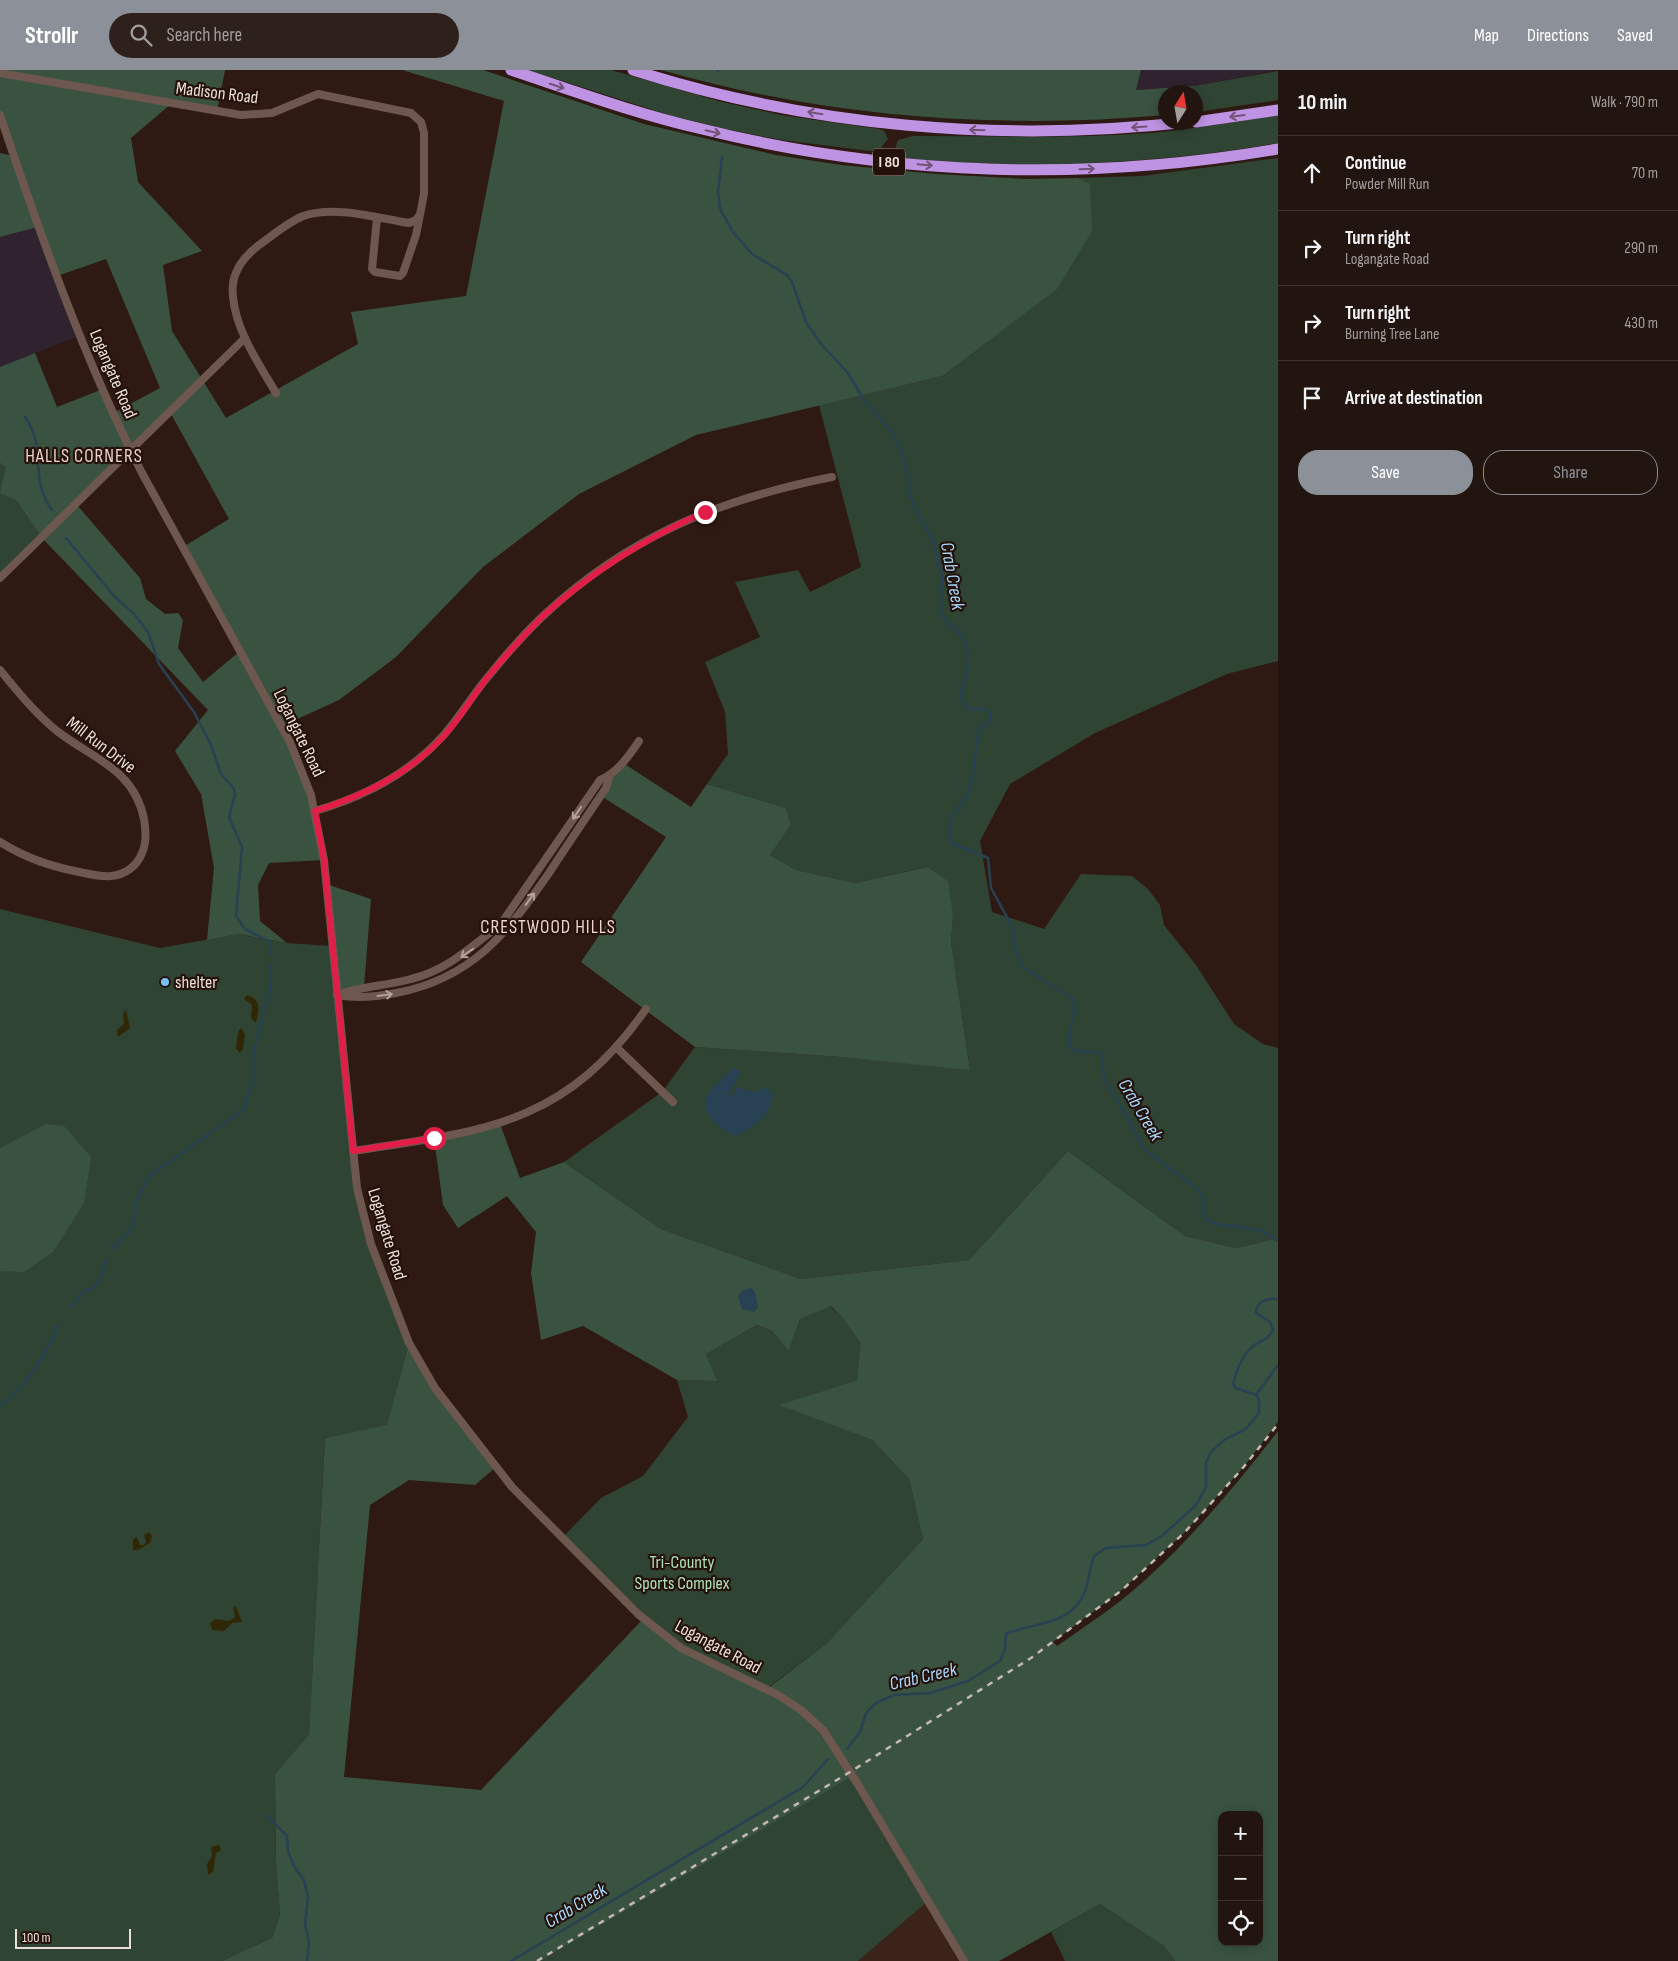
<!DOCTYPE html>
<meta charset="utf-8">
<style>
body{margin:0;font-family:"Sofia Sans Condensed",sans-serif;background:#2e211c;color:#f1f3f6}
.controls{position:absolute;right:15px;bottom:15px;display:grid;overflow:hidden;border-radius:10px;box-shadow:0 2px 12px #0003}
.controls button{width:45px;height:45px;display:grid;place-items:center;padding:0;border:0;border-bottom:1px solid #3f332e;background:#22140e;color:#f1f3f6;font:25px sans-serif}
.compass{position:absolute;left:1158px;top:15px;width:45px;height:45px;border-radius:50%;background:#22140e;box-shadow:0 2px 12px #0003;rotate:11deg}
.scale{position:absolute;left:15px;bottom:12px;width:116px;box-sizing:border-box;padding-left:5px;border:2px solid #ebded9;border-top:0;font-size:14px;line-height:18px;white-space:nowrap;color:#ebded9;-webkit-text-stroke:4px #24110a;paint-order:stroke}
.stop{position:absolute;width:15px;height:15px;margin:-11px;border:4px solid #e11d48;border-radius:50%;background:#fff}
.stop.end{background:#e11d48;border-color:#fff;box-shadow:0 1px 5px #0008}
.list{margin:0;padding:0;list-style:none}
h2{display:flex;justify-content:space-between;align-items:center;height:65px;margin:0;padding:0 20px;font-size:21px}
h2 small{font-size:16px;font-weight:400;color:#a29e9e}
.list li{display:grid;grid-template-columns:32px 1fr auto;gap:15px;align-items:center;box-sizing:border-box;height:75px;padding:0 20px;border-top:1px solid #3f332e}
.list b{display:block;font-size:19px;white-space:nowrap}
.list p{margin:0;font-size:16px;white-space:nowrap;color:#a29e9e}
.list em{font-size:16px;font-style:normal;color:#a29e9e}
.actions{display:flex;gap:10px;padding:15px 20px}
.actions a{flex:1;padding:11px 0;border:1px solid #8c9099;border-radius:20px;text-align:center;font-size:18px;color:#8c9099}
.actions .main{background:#8c9099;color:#fff}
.icon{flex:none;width:28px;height:28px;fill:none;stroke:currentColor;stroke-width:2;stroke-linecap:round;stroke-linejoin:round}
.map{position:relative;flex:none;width:1278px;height:1891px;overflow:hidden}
header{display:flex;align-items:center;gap:30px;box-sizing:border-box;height:70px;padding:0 25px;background:#8c9099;color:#fff}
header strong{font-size:24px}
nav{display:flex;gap:28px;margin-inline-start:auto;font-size:18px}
.search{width:350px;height:45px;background:#2e211c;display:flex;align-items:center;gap:12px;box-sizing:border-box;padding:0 18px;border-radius:28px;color:#a29e9e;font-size:19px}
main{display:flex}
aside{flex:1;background:#22140e}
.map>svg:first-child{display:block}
.commercial{fill:#30222e}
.built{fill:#3c2319}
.green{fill:#304434}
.forest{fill:#3a5340;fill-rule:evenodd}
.sand{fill:#2f2705}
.water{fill:#284153}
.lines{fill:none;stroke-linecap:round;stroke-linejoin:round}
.stream{stroke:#284153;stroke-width:2.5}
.minor{stroke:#6e574e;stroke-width:8}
.highway{stroke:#bf93e3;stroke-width:11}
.rail{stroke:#c5b7b1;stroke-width:2.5;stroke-dasharray:6 6;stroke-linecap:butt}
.oneway{stroke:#725276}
.oneway2{stroke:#b3a19a}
.route{stroke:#e11d48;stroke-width:6}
.poi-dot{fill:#79bff8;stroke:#24110a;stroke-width:2}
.labels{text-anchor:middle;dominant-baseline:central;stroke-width:4.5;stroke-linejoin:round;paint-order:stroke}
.shield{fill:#24110a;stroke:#afa09b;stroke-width:1}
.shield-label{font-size:16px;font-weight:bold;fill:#ebded9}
.street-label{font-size:18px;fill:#ebded9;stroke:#24110a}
.poi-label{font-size:18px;fill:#ebded9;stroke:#24110a;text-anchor:start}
.park-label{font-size:18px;fill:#afe0b9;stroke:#24110a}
.neighbourhood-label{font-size:19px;letter-spacing:1px;fill:#edd2c8;stroke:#24110a}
.water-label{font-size:19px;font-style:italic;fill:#a7d9ff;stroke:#24110a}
</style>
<header>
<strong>Strollr</strong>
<div class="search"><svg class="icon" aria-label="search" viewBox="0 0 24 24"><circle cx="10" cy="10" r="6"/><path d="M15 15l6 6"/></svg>Search here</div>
<nav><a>Map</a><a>Directions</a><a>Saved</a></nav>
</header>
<main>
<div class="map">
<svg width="1278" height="1891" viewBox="0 0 1278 1891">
<rect width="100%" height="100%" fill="#2e1a13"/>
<g class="commercial">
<path d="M1141,0h137l-84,16 -59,4z"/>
<path d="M38,157l43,108 -81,32v-130z"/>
</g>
<path class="built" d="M928,1831l36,60h-106z"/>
<g class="green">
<path d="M528,0h83l111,32 59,13 98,14 5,2 4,8 -8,10 -10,2 -88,-11 -57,-11 -53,-13z"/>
<path d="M1278,1v29l-82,12v-20h-6l4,-6z"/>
<path d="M1278,45v28c-111,19 -225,26 -337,18 -11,-1 -42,0 -47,-9l4,-12 15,-4c79,0 158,3 237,-3 43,-4 85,-11 128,-18z"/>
<path d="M1278,88v503l-51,13 -132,59 -85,51 -30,57 12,71 52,17 37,-55 51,2 16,13 12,16 4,20 32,40 38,59 29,20 15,4v190l-42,10 -51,-12 -117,-85 -99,109 -168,19 -140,-50 -97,-67 98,-70 33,-45 146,10 129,12 -19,-127 2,-25 -27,-50 -71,16 -59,-13 -26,-15 21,-30 -5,-17 -79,-24 21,-30 -3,-42 -20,-50 55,-25 -25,-55 63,-12 12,22 51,-25 -42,-162 123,-29 148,-191 -12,-7 64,-2z"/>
<path d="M0,393l6,4 10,33 26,38 -42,40z"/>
<path d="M0,839l160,39 78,-14 48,9 46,3 31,272 46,125 -22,83 -62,12 -16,298 -34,38 1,89 4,52 -8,23 -50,23h-222z"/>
<path d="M830,1236l12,11 20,26 -5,37 -77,25 92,35 37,39 14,60 -96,104 -61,46 -100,-51 -104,-100 39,-40 42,-22 45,-59 -11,-37 39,1 -10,-27 51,-29 15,6 15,19 13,-31z"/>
<path d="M850,1702l78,129 -70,60h-321z"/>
<path d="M1100,1834l64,42 11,15h-110l-14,-29z"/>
</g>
<g class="forest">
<path d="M0,0h225l-8,41 -46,-7 -40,34 7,44 64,69 -39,14 9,66 54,87 132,-74 -7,-32 115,-16 38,-195 -102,-31h81l161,54 132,31 65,10 95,9 90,5 52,-1 12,6 2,47 -35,58 -115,87 -246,59 -117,59 -96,73 -87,90 -57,43 -57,26 29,69 13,65 -55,3 -11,22 2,36 27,22 -49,-9 -31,6 7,-72 -13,-74 -26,-43 33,-41 -166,-172 -26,-38 -16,-7 6,-26 -6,-4v-96l35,-14 22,54 46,-18 10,24 47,-25 -54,-129 -49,17 -19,-49 -38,10v-84l13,3 -13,-41zM170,342l59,107 -46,28 57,104 -37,31 -25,-34 5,-28 -5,-7 -13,1 -19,-15 -6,-21 -63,-73z"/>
<path d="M661,0h480l-5,20 58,-4 -4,6h-24l-1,23c-169,15 -340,2 -504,-45z"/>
<path d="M623,693l68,44 16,-23 79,24 5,17 -21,30 26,15 59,13 72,-16 21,14 5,36 -2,25 19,128 -129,-13 -146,-10 -114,-85 85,-125 -65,-41 8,-19z"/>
<path d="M326,814l45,15 -7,88 -27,8z"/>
<path d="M46,1054l18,2 27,31 -7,46 -31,49 -29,20 -24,-1v-123z"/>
<path d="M500,1054l20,54 44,-16 97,67 140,50 168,-19 99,-109 117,85 51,12 42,-10v184l-36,47 -57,63 -63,58 -69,52 4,4c24,-17 49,-33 72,-52 55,-46 105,-106 149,-163v530h-103l-11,-15 -64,-42 -101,57h-35l-112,-185 -312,185h-318l50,-23 8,-23 -4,-52 -1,-89 34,-39 16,-297 62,-13 22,-82 11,19 76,105 -21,18 -66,-5 -39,25 -26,272 137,13 162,-171 23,19 101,51 60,-46 96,-104 -14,-60 -37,-39 -93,-35 78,-25 4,-37 -19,-26 -11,-11 -31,13 -12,32 -16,-20 -15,-6 -51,29 11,27 -40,-1 -94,-54 -42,14 -10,-67 5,-41 -29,-36 -49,32 -15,-23 -9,-67zM1222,1745h37v127h-37z"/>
</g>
<g class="sand">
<path d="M247,925c16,5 11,16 9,28l-5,-5 1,-13 -8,-6z"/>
<path d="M126,940l4,18 -12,9 -1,-7 7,-6 -1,-11z"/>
<path d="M241,958l4,6 -2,15 -3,4 -4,-5 2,-16z"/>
<path d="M149,1462l3,4 -2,7 -12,7h-5v-11l4,-2 3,8h4l2,-3 -2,-7z"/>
<path d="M236,1536l6,16 -10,1 -8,8 -12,-1 -2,-7 5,-4 14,2 6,-4 -2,-9z"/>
<path d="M219,1775l2,5 -5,3 -3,19 -5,3 -1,-11 5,-8 -1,-9z"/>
</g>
<g class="water">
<path d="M733,998l9,3 -14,24h5l4,-8 16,5 13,-5 7,8c0,19 -22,34 -38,42 -15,-9 -37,-22 -27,-43 5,-9 18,-18 25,-26z"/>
<path d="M751,1218l4,4 3,15 -4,5 -12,-3 -4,-13 5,-6z"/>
</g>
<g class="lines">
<g class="stream">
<path d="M718,0v1"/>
<path d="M722,87l-4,34 2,18 13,23 19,22 35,21 5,7 14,40 16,23 26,28 16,27 28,32 10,21 6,21 1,18 8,21 15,25 10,38 -2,29 4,14 18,17 4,10 3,10 -2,16 -4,16 -3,4 4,12 5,5h17l5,7v3l-12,11 -8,54 -4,12 -16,23 -2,14 3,10 36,15 3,30 22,40 1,19 9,20 50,32c5,16 -7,29 -3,47l4,5 24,1 4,5 2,21 7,13 13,21 20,37 53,40 7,9 -1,15 4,7 9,4 44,6 18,11"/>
<path d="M25,347c23,33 3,61 27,93"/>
<path d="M66,468l48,58 20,18 14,18 11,32 35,48 17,33 10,29 13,15 1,6 -6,22 13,30 -6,69 9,13 25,13 1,13"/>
<path d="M112,1179l18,-18 5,-15v-12l14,-28 94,-66 10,-29 -1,-23 19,-74 -1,-19"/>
<path d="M73,1236l10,-14 9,-4 6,-5 5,-10 3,-13"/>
<path d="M1256,1325l22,-30"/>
<path d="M0,1336c25,-18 47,-52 58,-81"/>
<path d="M847,1679l13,-17 6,-19 10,-10 18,-8 36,-2 38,-12 32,-20 5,-12 1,-15c30,-13 65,-7 79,-43 4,-11 5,-24 9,-35l12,-8 40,-3 16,-9 34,-31 10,-18v-24l5,-11 13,-12 22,-11 13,-16v-13l-3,-5 -20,-7 -3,-4c3,-12 9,-28 19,-37 8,-7 16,-6 21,-17l-3,-8 -14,-9c0,-12 12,-15 22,-14"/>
<path d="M266,1745l21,21 1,15 6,15 10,14 4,17 -3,27 4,18 -2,19"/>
<path d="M511,1891l292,-174 25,-28"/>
</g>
<g class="minor">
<path d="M0,3l241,42 31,-2 46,-19 93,19 10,9 3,11v61l-8,41 -13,38 -3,3 -25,-4 -3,-3 5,-51"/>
<path d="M0,45c41,122 84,244 142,358l148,269 21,53 13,65 33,328 14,56 38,99 26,45 77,99 126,127 43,34 97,47 23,15 22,20 34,53 107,178"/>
<path d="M276,323c-17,-29 -40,-62 -43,-96 -3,-22 9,-39 26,-52 14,-10 28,-22 44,-29 32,-11 74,2 106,7l7,-3 3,-4"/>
<path d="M0,508l245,-240"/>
<path d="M0,600c17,21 35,43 57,61 36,28 77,38 87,88 2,11 3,23 -2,34 -5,13 -17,22 -31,23 -9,1 -18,-1 -27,-3 -31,-6 -57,-14 -84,-31"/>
<path d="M315,741c48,-14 92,-36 126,-73 17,-18 30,-41 46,-60 17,-21 36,-43 56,-62 84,-79 177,-117 289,-139"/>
<path d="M337,925c24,-9 49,-9 74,-16 37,-9 61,-33 90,-55l99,-144c17,-7 29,-24 39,-39"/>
<path d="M337,925c20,4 39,2 59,-2 76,-14 112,-61 153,-120 19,-29 38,-57 57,-85l3,-11"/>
<path d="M616,977l57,55"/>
<path d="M353,1081c130,-20 211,-25 293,-142"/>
</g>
<g class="highway">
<path d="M511,0c63,21 126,44 191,59 188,47 385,53 576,20"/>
<path d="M633,0c178,57 369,73 555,52"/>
<path d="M1196,52l82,-12"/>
</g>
<path class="rail" d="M537,1891l313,-189 181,-114 91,-68 63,-58 57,-63 36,-45"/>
</g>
<defs><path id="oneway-shaft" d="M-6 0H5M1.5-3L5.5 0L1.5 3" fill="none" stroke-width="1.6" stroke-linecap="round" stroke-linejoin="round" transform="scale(1.25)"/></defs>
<g class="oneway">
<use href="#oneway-shaft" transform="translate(557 16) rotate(18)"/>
<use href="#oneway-shaft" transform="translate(815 43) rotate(-171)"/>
<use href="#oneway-shaft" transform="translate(1237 46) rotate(172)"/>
<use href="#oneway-shaft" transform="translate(1139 57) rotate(176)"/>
<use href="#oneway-shaft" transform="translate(977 60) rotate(-178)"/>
<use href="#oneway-shaft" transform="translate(713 62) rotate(13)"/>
<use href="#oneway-shaft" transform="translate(925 95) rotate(5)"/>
<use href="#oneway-shaft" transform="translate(1087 99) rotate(-2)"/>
</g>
<g class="oneway2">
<use href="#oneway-shaft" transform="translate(577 743) rotate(124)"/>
<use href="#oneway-shaft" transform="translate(530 829) rotate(-54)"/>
<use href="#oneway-shaft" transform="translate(467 883) rotate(145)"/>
<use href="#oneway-shaft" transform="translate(385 925) rotate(-8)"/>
</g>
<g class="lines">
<path class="route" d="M434,1068l-81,13 -29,-291 -9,-49c48,-15 92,-36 127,-73 17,-18 30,-41 45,-60 17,-21 37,-43 56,-62 48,-44 103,-78 162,-104"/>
</g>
<circle class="poi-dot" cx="165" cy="912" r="5"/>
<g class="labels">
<rect class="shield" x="873" y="78.5" width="32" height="27" rx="4"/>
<g class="shield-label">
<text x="889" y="92">I 80</text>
</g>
<g class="street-label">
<text transform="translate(217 23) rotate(7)">Madison Road</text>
<text transform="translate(113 304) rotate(67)">Logangate Road</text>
<text transform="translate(299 663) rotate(64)">Logangate Road</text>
<text transform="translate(101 675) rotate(37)">Mill Run Drive</text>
<text transform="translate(387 1164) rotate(73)">Logangate Road</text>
<text transform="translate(718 1577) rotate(28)">Logangate Road</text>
</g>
<g class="poi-label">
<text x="175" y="912">shelter</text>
</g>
<g class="park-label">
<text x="682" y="1492">Tri-County<tspan x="682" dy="21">Sports Complex</tspan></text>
</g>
<g class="neighbourhood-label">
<text x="84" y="386">HALLS CORNERS</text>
<text x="548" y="857">CRESTWOOD HILLS</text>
</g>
<g class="water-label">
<text transform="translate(952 506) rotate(80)">Crab Creek</text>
<text transform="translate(1140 1040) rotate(59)">Crab Creek</text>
<text transform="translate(923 1607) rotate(-13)">Crab Creek</text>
<text transform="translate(576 1836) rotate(-31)">Crab Creek</text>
</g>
</g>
</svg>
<div class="controls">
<button>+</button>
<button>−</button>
<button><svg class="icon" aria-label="locate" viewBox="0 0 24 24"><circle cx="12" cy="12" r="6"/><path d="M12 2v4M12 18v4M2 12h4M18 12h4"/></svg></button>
</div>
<svg class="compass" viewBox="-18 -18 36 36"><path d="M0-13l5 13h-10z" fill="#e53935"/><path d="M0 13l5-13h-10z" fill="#a29e9e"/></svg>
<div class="scale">100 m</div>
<div class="stop" style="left:434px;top:1068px"></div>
<div class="stop end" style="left:705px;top:442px"></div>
</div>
<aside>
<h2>10 min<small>Walk · 790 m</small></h2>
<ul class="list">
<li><svg class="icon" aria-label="ahead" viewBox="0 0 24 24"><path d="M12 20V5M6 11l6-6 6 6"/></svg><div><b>Continue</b><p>Powder Mill Run</p></div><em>70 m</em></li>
<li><svg class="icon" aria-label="right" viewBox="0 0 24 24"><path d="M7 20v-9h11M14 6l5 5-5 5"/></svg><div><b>Turn right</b><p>Logangate Road</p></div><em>290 m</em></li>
<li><svg class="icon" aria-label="right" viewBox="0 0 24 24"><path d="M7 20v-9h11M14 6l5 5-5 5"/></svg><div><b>Turn right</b><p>Burning Tree Lane</p></div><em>430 m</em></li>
<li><svg class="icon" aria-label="arrive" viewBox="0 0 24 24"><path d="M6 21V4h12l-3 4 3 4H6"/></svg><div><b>Arrive at destination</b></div></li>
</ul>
<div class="actions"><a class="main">Save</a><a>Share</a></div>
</aside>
</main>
